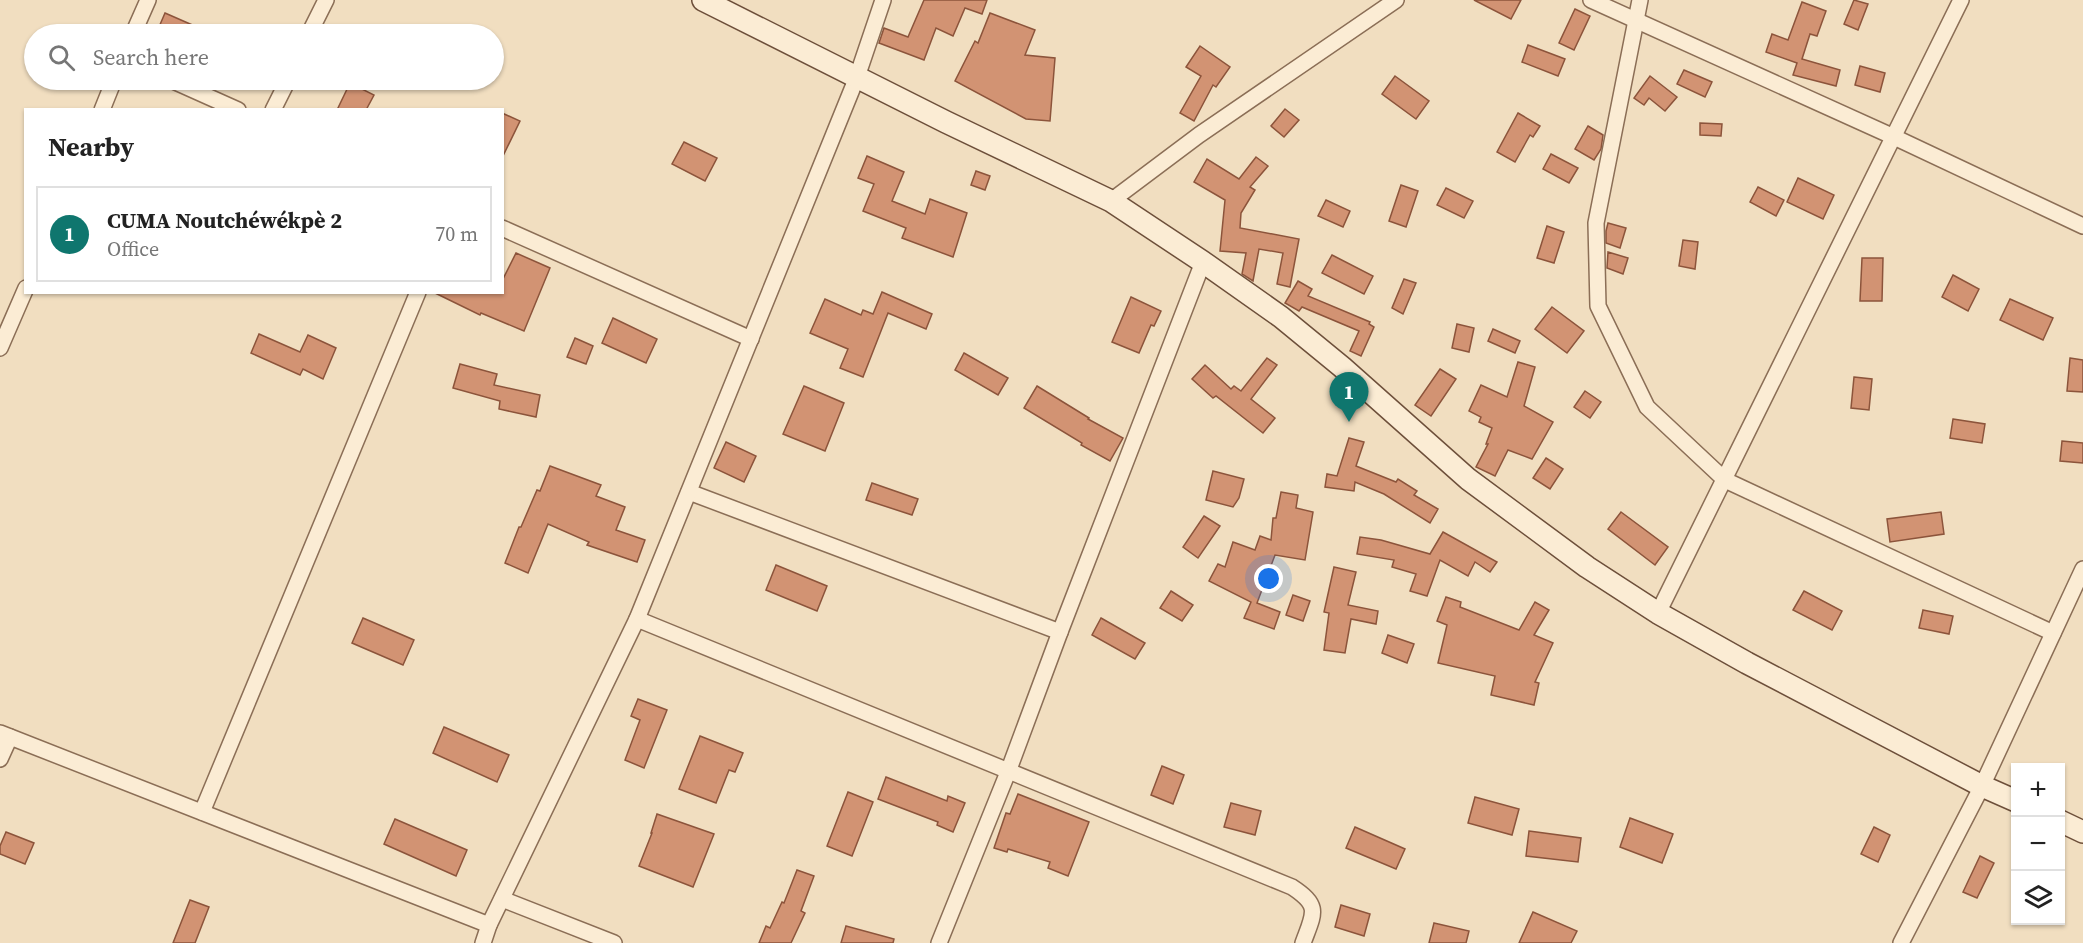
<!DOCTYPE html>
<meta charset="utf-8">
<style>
body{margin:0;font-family:"Source Serif 4",serif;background:#f6f6f6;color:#222}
.controls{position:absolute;right:18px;bottom:18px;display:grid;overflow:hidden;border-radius:0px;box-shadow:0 2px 4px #0004}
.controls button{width:54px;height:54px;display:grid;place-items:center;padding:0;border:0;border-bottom:2px solid #e0e0e0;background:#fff;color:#222;font:30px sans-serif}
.you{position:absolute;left:1269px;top:579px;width:21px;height:21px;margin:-15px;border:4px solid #fff;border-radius:50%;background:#1a73e8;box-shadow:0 0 0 9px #1a73e833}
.badge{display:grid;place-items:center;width:39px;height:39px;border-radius:50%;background:#0f766e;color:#fff;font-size:20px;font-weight:700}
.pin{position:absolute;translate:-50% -50px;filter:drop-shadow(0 2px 3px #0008)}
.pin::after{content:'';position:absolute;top:32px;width:21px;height:18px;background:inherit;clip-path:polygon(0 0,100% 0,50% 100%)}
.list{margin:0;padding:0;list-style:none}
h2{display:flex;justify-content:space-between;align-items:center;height:78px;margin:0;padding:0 24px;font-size:26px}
h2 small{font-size:20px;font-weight:400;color:#767676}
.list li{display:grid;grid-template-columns:39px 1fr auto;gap:18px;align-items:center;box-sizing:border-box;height:96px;margin:0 12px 12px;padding:0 12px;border:2px solid #e0e0e0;border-radius:0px}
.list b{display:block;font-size:22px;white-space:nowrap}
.list p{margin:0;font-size:20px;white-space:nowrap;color:#767676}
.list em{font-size:20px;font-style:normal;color:#767676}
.icon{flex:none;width:33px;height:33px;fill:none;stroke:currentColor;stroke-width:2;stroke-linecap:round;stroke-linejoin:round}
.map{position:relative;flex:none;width:2083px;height:943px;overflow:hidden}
.search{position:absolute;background:#fff;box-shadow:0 2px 4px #0004;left:24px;top:24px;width:480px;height:66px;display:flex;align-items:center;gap:15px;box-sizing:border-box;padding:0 21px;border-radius:33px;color:#767676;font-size:22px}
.panel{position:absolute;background:#fff;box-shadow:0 2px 4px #0004;left:24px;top:108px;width:480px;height:186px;border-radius:0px}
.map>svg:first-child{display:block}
.building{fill:#d29373;stroke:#8c543b;stroke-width:1.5}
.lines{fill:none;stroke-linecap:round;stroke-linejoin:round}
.street-casing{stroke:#8b6e56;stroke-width:18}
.secondary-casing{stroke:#6d4f3a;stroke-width:24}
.street{stroke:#fbecd4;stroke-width:15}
.secondary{stroke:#fbecd4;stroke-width:21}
</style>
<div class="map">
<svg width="2083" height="943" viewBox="0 0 2083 943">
<rect width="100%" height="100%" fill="#f1dec0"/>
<g class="building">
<path d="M924,0h63l-5,14 -17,-6 -12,28 -17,-8 -12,32 -45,-17 5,-15 24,9z"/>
<path d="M1474,0h47l-10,19z"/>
<path d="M1854,0l14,4 -10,26 -14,-6z"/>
<path d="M1802,2l24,9 -9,25 -7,-2 -8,25 38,11 -4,16 -43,-11 4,-12 -31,-11 6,-18 16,6z"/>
<path d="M1575,9l15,7 -16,34 -15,-7z"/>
<path d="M165,13l48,21h-57z"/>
<path d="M990,13l45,17 -10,25 30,3 -5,63 -24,-2 -71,-38 20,-40 3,2z"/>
<path d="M1528,45l37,14 -7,17 -36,-14z"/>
<path d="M1200,46l30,21 -14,20 -3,-2 -19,36 -14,-8 21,-37 -15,-9z"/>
<path d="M1860,66l25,7 -5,19 -25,-7z"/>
<path d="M1684,70l28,12 -7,15 -28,-13z"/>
<path d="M1395,76l34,25 -13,18 -34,-25z"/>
<path d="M1650,76l27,21 -12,14 -16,-13 -5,7 -10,-7z"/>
<path d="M350,83l24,12 -8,15h-29z"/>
<path d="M1285,109l14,11 -15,17 -13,-11z"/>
<path d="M502,113l18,8 -18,37z"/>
<path d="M1518,113l22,13 -7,11 -3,-2 -15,27 -18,-10z"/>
<path d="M1700,123l22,1 -1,12 -21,-1z"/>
<path d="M1588,126l15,9 -2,14 -7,11 -19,-11z"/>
<path d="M684,142l33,16 -12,23 -33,-17z"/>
<path d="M1551,154l27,14 -9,15 -26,-14z"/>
<path d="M867,156l37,16 -12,29 33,13 5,-15 37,14 -14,44 -51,-19 4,-10 -43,-17 11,-27 -16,-6z"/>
<path d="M1256,157l12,9 -18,21 5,3 -14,23 -1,15 59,11 -9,48 -13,-3 6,-31 -24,-4 -6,32 -11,-7 4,-21 -26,-2 5,-51 -31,-18 13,-23 32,20z"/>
<path d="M976,171l14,5 -5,14 -14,-5z"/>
<path d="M1798,178l36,17 -11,24 -36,-17z"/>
<path d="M1401,185l17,6 -12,36 -17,-6z"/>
<path d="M1758,187l26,13 -8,16 -26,-14z"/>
<path d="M1446,188l27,13 -9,17 -27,-13z"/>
<path d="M1326,200l24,11 -7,16 -25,-11z"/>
<path d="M1608,223l18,5 -6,20 -14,-5v-12z"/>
<path d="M1547,226l17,6 -10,31 -17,-5z"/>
<path d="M1683,240l15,2 -3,27 -16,-3z"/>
<path d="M1608,252l20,6 -5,16 -16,-6z"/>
<path d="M516,253l34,15 -26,63 -43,-18 -1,2 -47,-23h69v-11z"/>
<path d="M1332,255l41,21 -9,18 -42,-21z"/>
<path d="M1862,258h21l-1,43h-22z"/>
<path d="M1953,275l26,14 -11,22 -26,-14z"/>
<path d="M1404,279l12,4 -13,31 -11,-6z"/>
<path d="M1298,281l14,8 -4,7 62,26 -1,2 5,3 -13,29 -11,-5 9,-20 -57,-24 -3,4 -14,-8z"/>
<path d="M882,292l50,22 -6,15 -38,-16 -25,64 -23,-9 8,-19 -38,-16 15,-34 36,16 2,-5 10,4z"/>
<path d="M1131,297l30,14 -7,15 -3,-1 -12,28 -27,-11z"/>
<path d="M2010,299l43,19 -10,22 -43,-20z"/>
<path d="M1552,307l32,24 -17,22 -32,-24z"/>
<path d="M613,318l44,21 -11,24 -44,-20z"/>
<path d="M1457,324l17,4 -5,24 -17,-4z"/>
<path d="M1493,329l27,12 -5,12 -27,-12z"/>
<path d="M259,334l41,18 8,-17 28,13 -13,31 -20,-10 -3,6 -49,-22z"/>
<path d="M575,338l18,8 -7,18 -19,-7z"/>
<path d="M964,353l44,25 -10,17 -43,-25z"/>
<path d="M1267,358l10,7 -26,34 24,19 -12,15 -47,-37 -3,2 -21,-19 13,-14 26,24 3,-3 7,5z"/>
<path d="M2070,358l13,2v32l-16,-1z"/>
<path d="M1518,362l17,5 -11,39 29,16 -21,37 -24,-9 -13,26 -19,-9 12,-23h-2l6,-16 -13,-6 2,-5 -12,-6 12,-26 26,12z"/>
<path d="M460,364l37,10 -3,11 46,10 -4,22 -37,-8 1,-8 -47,-13z"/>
<path d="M1440,369l16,10 -25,37 -16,-11z"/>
<path d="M1854,377l18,2 -3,31 -18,-2z"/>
<path d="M804,386l40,17 -19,48 -42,-17z"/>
<path d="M1037,386l52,32 -1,1 35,19 -13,23 -29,-16 1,-2 -58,-35z"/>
<path d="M1585,391l16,11 -11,16 -16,-11z"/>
<path d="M1953,419l32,5 -3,19 -32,-5z"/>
<path d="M1349,438l15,4 -8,24 40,16 2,-3 19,12 -3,4 24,14 -8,14 -46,-29 -29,-12 -1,9 -29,-4 2,-13 10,2z"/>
<path d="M2062,441l21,2v20l-23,-2z"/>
<path d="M726,442l30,14 -12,26 -30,-14z"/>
<path d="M1546,458l17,11 -13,20 -17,-11z"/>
<path d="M550,466l51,19 -5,11 29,11 -9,23 29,10 -8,22 -50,-17 2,-3 -41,-18 -20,49 -23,-10 14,-36h2l16,-37 3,1z"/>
<path d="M1213,471l31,8 -5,19 -6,9 -27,-7z"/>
<path d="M872,483l46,16 -6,16 -46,-15z"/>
<path d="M1281,492l17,3 -2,13 17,4 -8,48 -30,-5 -18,48 23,9 -6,17 -30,-11 7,-16 -42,-21 9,-17 7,3 8,-25 22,8 5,-14 11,4 2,-22h3z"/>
<path d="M1621,512l47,35 -13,18 -47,-36z"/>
<path d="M1941,512l3,22 -54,8 -3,-23z"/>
<path d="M1204,516l16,10 -22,32 -15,-11z"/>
<path d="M1443,532l54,30 -7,10 -15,-10 -7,14 -28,-16 -13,36 -17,-5 6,-17 -24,-7 2,-7 -37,-6 3,-17 21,3 49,14z"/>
<path d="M776,565l51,21 -10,25 -51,-21z"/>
<path d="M1334,567l22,5 -8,33 30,6 -2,13 -25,-5 -6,34 -21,-3 5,-37 -5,-1z"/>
<path d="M1171,591l22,14 -11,16 -22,-13z"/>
<path d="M1804,591l38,20 -10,19 -39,-20z"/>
<path d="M1293,595l17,6 -7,20 -17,-6z"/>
<path d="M1446,597l15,5 -1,5 59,23 16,-28 14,8 -15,25 19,8 -18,39 4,1 -5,22 -43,-10 4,-19 -57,-13 9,-38 -10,-4z"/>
<path d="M1923,610l30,6 -4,18 -30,-6z"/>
<path d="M363,618l51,22 -11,25 -51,-22z"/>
<path d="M1101,618l44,25 -10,16 -43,-24z"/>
<path d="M1388,635l26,9 -7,19 -25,-10z"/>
<path d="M638,699l29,11 -23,58 -19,-8 15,-40 -9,-4z"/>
<path d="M444,727l65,28 -12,27 -64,-29z"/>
<path d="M700,736l43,17 -8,19 -6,-2 -13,33 -37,-14z"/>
<path d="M1162,766l22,9 -11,29 -22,-9z"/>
<path d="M886,777l61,24 1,-5 17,7 -12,29 -16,-7 1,-3 -60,-23z"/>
<path d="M848,792l25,10 -21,54 -25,-10z"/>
<path d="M1018,794l71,28 -21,54 -20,-8 2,-6 -42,-13 -1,3 -13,-4 12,-35 4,1z"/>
<path d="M1475,797l44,12 -7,26 -44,-12z"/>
<path d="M1231,803l30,8 -6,24 -31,-8z"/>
<path d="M657,814l57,20 -21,53 -54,-21 13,-33h-1z"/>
<path d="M1630,818l43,16 -11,29 -42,-16z"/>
<path d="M395,819l72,31 -11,26 -72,-32z"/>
<path d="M1355,827l50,22 -9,20 -50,-21z"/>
<path d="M1874,827l16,8 -12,27 -17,-8z"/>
<path d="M1529,831l52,7 -3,24 -52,-6z"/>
<path d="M6,832l28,11 -9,21 -25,-10v-8z"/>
<path d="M1980,856l14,7 -17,35 -14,-6z"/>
<path d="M797,870l17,6 -13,35 4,2 -14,30h-32l7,-17 4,2 12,-26 2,1z"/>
<path d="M190,900l19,7 -14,36h-22z"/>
<path d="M1341,905l29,9 -6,22 -29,-9z"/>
<path d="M1533,912l44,19 -6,12h-52z"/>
<path d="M1434,923l35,8 -3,12h-37z"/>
<path d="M846,926l48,13 -1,4h-52z"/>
</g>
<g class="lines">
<g class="street-casing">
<g id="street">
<path d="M1591,0l303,137 189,89"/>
<path d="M1640,0l-44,223 2,83 49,101 78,73 328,153"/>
<path d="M133,34l15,-34"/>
<path d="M309,34l17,-34"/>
<path d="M171,80l67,30"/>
<path d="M102,110l12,-30"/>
<path d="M273,110l15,-30"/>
<path d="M1111,201l88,-66 197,-135"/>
<path d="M502,228l249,111"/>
<path d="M0,348l26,-60"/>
<path d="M689,492l371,140"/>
<path d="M1658,613l303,-613"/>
<path d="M637,619l655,268c29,19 22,26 11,56"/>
<path d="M0,733l489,192"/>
<path d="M0,759l10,-22"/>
<path d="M202,812l216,-520"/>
<path d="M502,899l112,44"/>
<path d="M483,943l6,-18 148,-306 220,-542 26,-77"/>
<path d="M939,943l69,-171 52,-140 143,-370"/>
<path d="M1901,943l81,-157 101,-217"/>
</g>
</g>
<g class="secondary-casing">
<g id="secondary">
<path d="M703,0l243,122 165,79 92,61 78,55 61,50 126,112 119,88 71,46 89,50 235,123 34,15"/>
<path d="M2060,821l23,11"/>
</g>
</g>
<use href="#street" class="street"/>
<use href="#secondary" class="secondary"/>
</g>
</svg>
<div class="controls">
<button>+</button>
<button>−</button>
<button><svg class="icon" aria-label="layers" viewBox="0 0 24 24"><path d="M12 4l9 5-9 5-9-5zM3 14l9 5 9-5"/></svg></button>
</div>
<div class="you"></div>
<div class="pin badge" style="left:1349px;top:422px">1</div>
<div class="search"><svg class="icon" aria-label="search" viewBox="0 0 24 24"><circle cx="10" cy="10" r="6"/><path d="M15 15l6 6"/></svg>Search here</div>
<section class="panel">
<h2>Nearby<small></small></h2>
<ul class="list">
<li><span class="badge">1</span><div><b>CUMA Noutchéwékpè 2</b><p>Office</p></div><em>70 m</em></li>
</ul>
</section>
</div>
